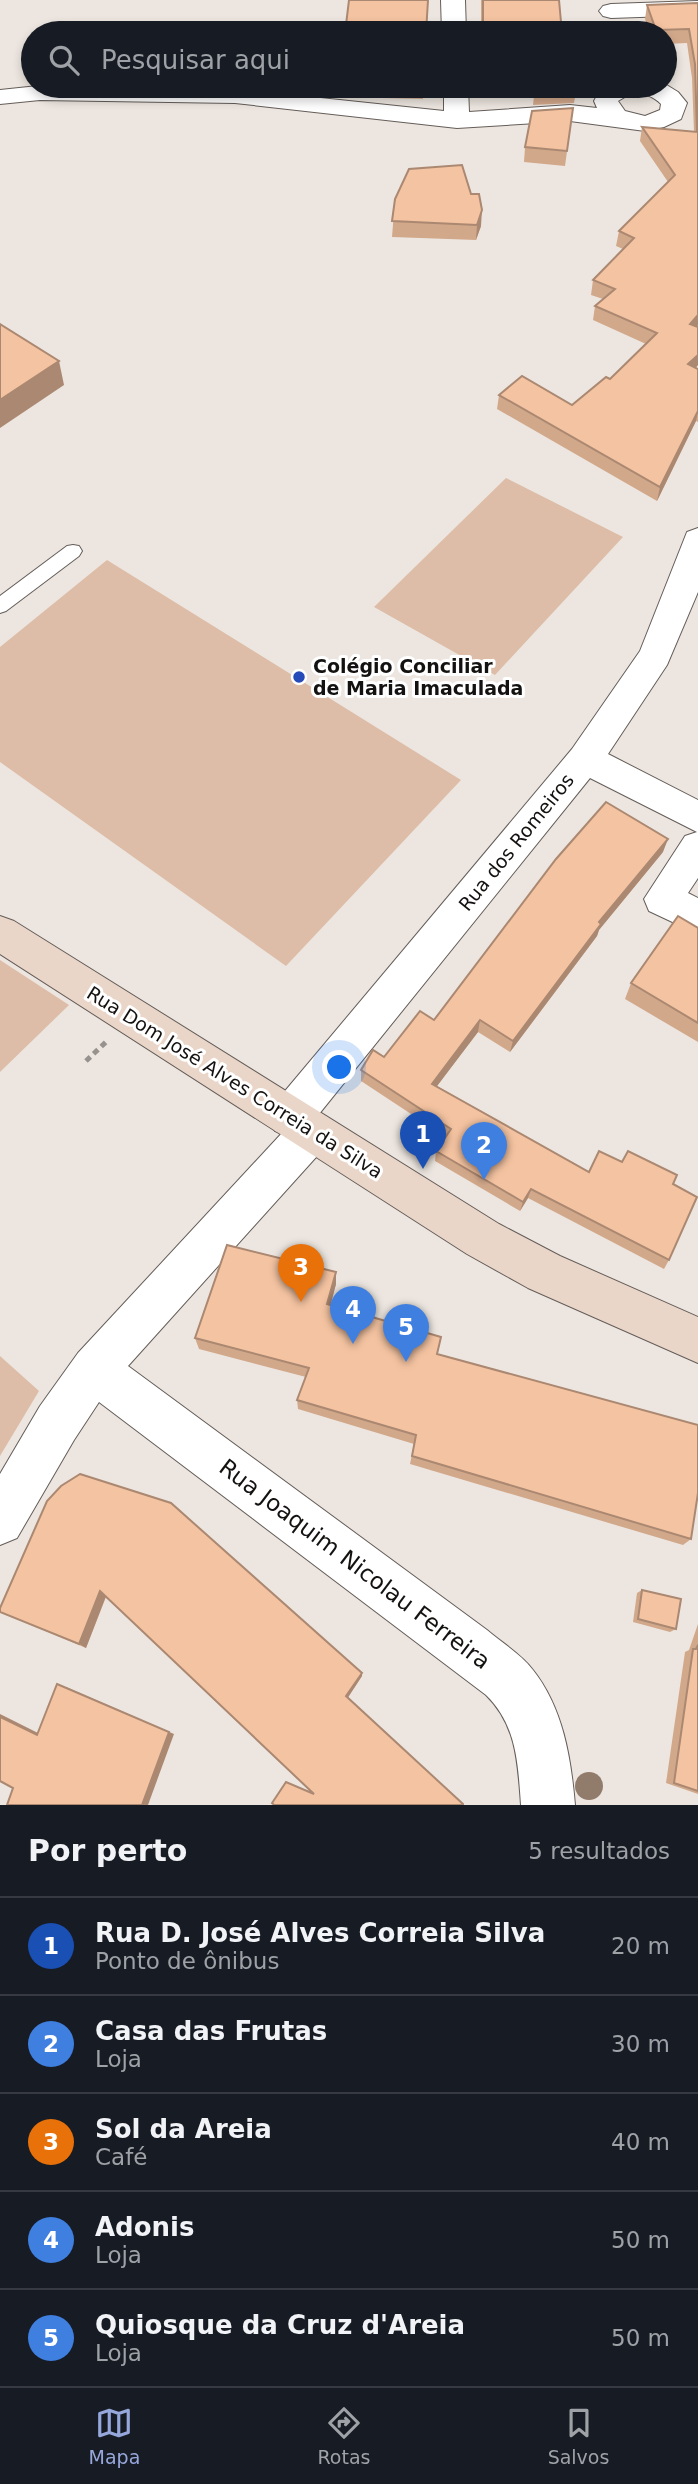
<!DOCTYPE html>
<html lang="pt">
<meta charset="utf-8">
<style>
body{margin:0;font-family:"DejaVu Sans",sans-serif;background:#242831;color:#f1f3f6}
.you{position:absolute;left:340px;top:1068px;width:24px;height:24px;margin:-18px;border:5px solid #fff;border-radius:50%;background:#1a73e8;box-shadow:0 0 0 10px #1a73e833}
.badge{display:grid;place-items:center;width:46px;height:46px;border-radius:50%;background:#96a7db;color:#fff;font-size:23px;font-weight:700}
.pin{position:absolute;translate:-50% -58px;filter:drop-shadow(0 2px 4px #0008)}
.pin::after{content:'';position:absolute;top:37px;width:24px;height:21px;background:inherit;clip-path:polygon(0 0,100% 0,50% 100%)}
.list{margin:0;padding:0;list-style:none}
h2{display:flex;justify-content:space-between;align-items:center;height:91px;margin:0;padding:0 28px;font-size:30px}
h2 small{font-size:23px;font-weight:400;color:#9ea1a6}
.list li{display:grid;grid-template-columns:46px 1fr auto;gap:21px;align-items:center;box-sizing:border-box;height:98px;padding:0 28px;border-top:2px solid #363941}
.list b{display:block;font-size:26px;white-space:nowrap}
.list p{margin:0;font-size:23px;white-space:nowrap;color:#9ea1a6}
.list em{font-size:23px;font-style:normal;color:#9ea1a6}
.icon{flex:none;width:38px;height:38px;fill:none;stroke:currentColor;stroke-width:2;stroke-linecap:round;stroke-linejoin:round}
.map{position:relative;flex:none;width:698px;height:1805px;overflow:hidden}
.search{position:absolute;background:#171b24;box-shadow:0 4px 10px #0003;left:21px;right:21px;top:21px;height:77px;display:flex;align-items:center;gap:18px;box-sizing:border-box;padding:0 24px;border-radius:38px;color:#9ea1a6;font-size:26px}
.sheet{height:581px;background:#171b24}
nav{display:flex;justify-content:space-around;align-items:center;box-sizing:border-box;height:98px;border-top:2px solid #363941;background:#171b24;font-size:19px;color:#9ea1a6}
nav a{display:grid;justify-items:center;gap:4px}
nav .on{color:#96a7db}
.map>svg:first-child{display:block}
.green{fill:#ddbda7}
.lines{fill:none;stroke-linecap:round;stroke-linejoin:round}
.service-casing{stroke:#645d59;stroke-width:2}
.minor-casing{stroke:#645d59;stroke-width:2}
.secondary-casing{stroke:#645d59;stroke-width:2}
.path{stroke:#97928e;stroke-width:5;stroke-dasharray:6 4.5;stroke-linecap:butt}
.service{fill:#fff;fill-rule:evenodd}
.minor{fill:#fff;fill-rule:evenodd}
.secondary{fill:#ead6c8;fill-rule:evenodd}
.tree{fill:#917c6b}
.wall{fill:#d2a88a}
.shaded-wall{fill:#ab8871}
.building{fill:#f4c3a1;stroke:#ab8871;stroke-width:2}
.poi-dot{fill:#274ab9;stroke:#fff;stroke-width:2.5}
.labels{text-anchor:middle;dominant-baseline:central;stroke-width:6;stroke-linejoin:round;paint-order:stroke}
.poi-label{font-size:19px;font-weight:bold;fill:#141210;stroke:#fff;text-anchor:start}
.street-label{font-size:19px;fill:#141210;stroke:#fff}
.near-street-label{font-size:23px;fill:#141210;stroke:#fff}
</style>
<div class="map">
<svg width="698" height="1805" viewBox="0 0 698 1805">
<rect width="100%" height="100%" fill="#ede6e0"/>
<g class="green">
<path d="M506,478l117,59 -128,138 -121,-68z"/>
<path d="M107,560l354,220 -175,186 -286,-204v-115z"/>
<path d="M0,960l69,45 -69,67z"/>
<path d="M0,1356l39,35 -39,65z"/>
</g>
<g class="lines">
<g class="service-casing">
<path id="service" d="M73,545l6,1 3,5 -3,5 -73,55 -6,2v-17l67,-50z"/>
</g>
<g class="minor-casing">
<g id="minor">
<path d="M441,0h24l1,33h-24z"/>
<path d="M698,1v14l-87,3 -8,-2 -4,-5 4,-5 8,-2z"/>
<path d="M665,84l13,8 9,11 -6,16 -17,8 -19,4 -75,-10 -113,7 -222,-25 -195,-3 -40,4v-14l38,-4 197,3 209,22v-25h24l1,26 101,-7 27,3 -3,-7c14,-29 49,-7 71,-17zM630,94c13,-1 22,1 31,10l-1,6 -15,6 -20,-5 -7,-10z"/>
<path d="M698,528v64l-31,73 -59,89 90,46v78l-10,15 10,5v36l-49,-23 -5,-12 41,-63 12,-4 -107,-54 -271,336 8,3 6,14 -6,14 -199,221 359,264c15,13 34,24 46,40 30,38 38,88 42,135h-54c-3,-41 -4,-80 -35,-110l-387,-293 -25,38 -57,98 -17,7v-71l40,-68 38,-53 204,-220 -7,-2 -6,-14 6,-14 297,-354 68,-98 47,-119z"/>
</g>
</g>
<g class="secondary-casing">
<path id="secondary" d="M0,916l14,5 485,303 61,32 138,61v46l-170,-75 -61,-34 -467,-300z"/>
</g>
<path class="path" d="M86,1061l20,-19"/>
<use href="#service" class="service"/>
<use href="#minor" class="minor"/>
<use href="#secondary" class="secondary"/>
</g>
<circle class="tree" cx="589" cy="1786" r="14"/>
<g class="wall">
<path d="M481,0h78l3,33h-81z"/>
<path d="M698,3v322l-1,2h1v38l-2,3 2,1v53l-2,-1 -39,80 -160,-92 2,-14 73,10 38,-26 36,-35 -53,-24 2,-14 8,-7 -12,-4 2,-15 30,-31 -7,-3 3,-15 49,-49 -28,-41 2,-14 52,5 -2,-54 -5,-35 -22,1v-11h-15l-5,-14 2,-14z"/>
<path d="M342,86h82l-1,13 -81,-2z"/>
<path d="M481,86h96l-3,17 -41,2 1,-9 -53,1z"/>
<path d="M573,108l-8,58 -41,-4 1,-15z"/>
<path d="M395,199l86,27 -5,14 -84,-3z"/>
<path d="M663,852l-64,78 -2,6 -87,116 -32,-20 -41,54 152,86 33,-10 51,22 -4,76 -5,9 -136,-71 -8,13 -85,-50 1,-10 10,-14 -85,-56v-11l23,-13z"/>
<path d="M698,928v114l-73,-43 6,-16z"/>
<path d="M336,1272v12l-6,21 107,49 254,185 -8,6 -273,-81 4,-20 -116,-35 -1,-9 9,-23 -107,-28 -4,-11z"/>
<path d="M47,1501l315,172v3l-14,21 -35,97 -207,-197 -20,51 -86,-36z"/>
<path d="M642,1590l34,39 -6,3 -37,-10 4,-29z"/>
<path d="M698,1624v170l-32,-11 19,-131 4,-2z"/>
</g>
<g class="shaded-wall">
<path d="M482,210l-1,16 -5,14 1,-15z"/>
<path d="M698,315v10l-11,14 3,-15z"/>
<path d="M698,355v10l-13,14 3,-15z"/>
<path d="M59,361l5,24 -64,43v-28z"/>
<path d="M698,411l-2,10 -39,80 3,-14z"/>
<path d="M668,839l-5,13 -64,78 -2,6 -87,116 3,-11 86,-119z"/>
<path d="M480,1020l-2,12 -47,62 1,-10z"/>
<path d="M531,1189l-3,9 -8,13 3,-9z"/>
<path d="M336,1272v12l-8,31 -1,-11z"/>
<path d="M100,1591l6,5 -20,52 -7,-4z"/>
<path d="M362,1673v3l-15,23 -1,-3z"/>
<path d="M66,1687l108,47 -26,71h-6z"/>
<path d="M0,1714l46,23 -9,-2 -37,-18z"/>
</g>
<g class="building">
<path d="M349,0h79l-2,33h-81z"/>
<path d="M483,0h76l3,33h-79z"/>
<path d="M698,3v312l-8,9 8,3v28l-10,9 10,5v42l-38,76 -161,-92 23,-19 50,29 34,-28 4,2 47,-46 -62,-27 20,-17 -22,-9 41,-42 -15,-7 56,-56 -33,-48 55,5 -2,-68 -6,-35 -33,1 -9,-25z"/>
<path d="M573,108l-6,43 -42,-4 7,-36z"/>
<path d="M462,165l9,29h8l3,16 -5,15 -85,-4 3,-22 14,-30z"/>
<path d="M0,324l59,37 -59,39z"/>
<path d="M606,802l62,37 -69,83 2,2 -88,117 -33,-21 -48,64 157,88 10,-21 23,11 6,-11 49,24 -4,9 24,13 -28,63 -138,-71 -8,13 -87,-51 15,-22 -90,-59 12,-20 11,7 36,-46 14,9 122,-161z"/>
<path d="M678,916l20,12v95l-67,-40z"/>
<path d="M227,1245l109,27 -9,32 114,33 -4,17 261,71v68l-7,46 -279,-83 4,-21 -119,-35 12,-32 -114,-30z"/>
<path d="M80,1474l91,29 191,170 -16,23 117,108v1h-189l-2,-2 14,-21 28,12 -214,-203 -21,53 -79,-32v-4l47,-107 14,-15z"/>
<path d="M642,1590l39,9 -5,30 -38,-10z"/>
<path d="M698,1645v146l-24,-8 19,-134h3z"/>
<path d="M57,1684l112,48 -27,73h-135l6,-17 -13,-7v-64l37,18z"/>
</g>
<circle class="poi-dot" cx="299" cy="677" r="7"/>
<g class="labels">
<g class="poi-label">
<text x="313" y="666">Colégio Conciliar<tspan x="313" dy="22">de Maria Imaculada</tspan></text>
</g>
<g class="street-label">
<text transform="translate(516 842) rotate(-51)">Rua dos Romeiros</text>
<text transform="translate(235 1082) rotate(32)">Rua Dom José Alves Correia da Silva</text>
</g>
<g class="near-street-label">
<text transform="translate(355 1564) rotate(37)">Rua Joaquim Nicolau Ferreira</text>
</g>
</g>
</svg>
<div class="you"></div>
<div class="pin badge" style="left:423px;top:1169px;background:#1a4fb4">1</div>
<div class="pin badge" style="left:484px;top:1180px;background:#3f7fe0">2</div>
<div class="pin badge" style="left:301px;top:1302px;background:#e8710a">3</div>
<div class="pin badge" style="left:353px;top:1344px;background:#3f7fe0">4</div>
<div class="pin badge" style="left:406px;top:1362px;background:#3f7fe0">5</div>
<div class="search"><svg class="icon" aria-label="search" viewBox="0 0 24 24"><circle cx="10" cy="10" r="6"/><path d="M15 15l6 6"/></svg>Pesquisar aqui</div>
</div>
<section class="sheet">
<h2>Por perto<small>5 resultados</small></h2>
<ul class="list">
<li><span class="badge" style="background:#1a4fb4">1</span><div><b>Rua D. José Alves Correia Silva</b><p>Ponto de ônibus</p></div><em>20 m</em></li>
<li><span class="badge" style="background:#3f7fe0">2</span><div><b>Casa das Frutas</b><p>Loja</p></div><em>30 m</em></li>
<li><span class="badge" style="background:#e8710a">3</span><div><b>Sol da Areia</b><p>Café</p></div><em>40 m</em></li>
<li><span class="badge" style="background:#3f7fe0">4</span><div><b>Adonis</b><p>Loja</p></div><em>50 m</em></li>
<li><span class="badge" style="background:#3f7fe0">5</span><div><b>Quiosque da Cruz d'Areia</b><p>Loja</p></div><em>50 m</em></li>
</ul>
</section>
<nav>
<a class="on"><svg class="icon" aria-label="map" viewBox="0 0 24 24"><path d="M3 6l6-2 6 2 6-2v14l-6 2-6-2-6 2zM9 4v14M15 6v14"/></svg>Mapa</a>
<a><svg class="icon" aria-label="directions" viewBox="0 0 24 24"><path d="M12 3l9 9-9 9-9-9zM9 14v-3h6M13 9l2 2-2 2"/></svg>Rotas</a>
<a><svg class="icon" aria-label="saved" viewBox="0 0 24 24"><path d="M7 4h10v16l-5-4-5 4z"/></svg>Salvos</a>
</nav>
